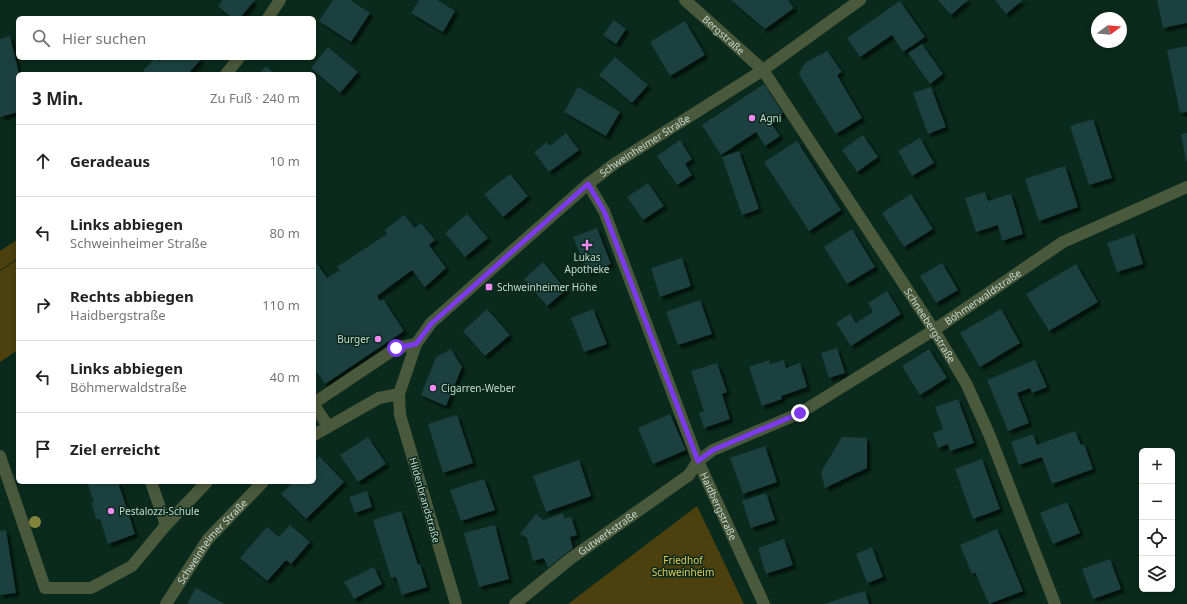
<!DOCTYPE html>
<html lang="de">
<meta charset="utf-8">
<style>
body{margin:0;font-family:"Noto Sans",sans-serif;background:#f2f2f2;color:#222}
.controls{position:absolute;right:12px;bottom:12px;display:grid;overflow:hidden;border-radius:6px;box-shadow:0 2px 6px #0003}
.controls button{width:36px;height:36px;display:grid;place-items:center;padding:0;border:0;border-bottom:1px solid #e0e0e0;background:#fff;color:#222;font:20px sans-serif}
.compass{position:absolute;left:1091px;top:12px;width:36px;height:36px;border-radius:50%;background:#fff;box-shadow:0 2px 6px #0003;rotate:74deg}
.stop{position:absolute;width:12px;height:12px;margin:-9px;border:3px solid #7c3aed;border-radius:50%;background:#fff}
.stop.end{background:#7c3aed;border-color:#fff;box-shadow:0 1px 4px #0008}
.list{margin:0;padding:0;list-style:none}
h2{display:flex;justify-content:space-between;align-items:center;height:52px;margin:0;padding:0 16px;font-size:17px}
h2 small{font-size:13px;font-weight:400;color:#767676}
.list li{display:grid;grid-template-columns:26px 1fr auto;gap:12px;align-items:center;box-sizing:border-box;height:72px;padding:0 16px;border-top:1px solid #e0e0e0}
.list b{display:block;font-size:15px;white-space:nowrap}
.list p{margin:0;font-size:13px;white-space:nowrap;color:#767676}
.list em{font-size:13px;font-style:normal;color:#767676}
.icon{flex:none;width:22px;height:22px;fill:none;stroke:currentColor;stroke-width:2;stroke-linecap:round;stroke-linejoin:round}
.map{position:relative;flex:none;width:1187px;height:604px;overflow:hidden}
.search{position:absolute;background:#fff;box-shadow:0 2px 6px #0003;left:16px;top:16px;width:300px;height:44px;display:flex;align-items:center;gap:10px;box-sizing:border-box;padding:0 14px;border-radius:6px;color:#767676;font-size:15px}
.panel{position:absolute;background:#fff;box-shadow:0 2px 6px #0003;left:16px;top:72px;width:300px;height:412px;border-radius:6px}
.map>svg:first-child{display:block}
.green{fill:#4b400e}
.building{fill:#1a4140;filter:url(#shadow)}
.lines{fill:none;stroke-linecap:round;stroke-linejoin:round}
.minor{stroke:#4a583b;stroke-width:12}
.tree{fill:#83833c}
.route{stroke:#7c3aed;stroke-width:5}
.poi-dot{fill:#f18af4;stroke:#092a1c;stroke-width:1.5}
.labels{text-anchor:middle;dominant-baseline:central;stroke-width:3;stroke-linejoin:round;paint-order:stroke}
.street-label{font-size:10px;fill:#c8dad0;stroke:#092a1c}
.poi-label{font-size:10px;fill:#c8dad0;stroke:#092a1c;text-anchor:start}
.park-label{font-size:10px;fill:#e6cb56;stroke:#092a1c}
</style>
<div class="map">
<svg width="1187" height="604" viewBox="0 0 1187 604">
<defs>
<filter id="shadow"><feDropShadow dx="3.5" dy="3.5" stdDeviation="1" flood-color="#0009"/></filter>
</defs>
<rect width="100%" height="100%" fill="#092a1c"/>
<g class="green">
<path d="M18,239v19l-18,12v-19z"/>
<path d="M18,259v91l-18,12v-91z"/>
<path d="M697,506l47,98h-176z"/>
</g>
<g class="building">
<path d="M223,0h32l-15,18h-8l-14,-12z"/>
<path d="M333,0h17l20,13 -19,29 -32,-21z"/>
<path d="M419,0h18l18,11 -12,21 -32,-19z"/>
<path d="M731,0h57l6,8 -29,21z"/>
<path d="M938,0h30l-17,15z"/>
<path d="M995,0h28l-17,14z"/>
<path d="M1157,0h30v23l-24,5z"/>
<path d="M900,1l25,36 -22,15 -11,-17 -32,22 -13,-19z"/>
<path d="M614,20l12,9 -10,15 -13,-9z"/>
<path d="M685,21l20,34 -35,21 -20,-34z"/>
<path d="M10,36l9,38h-1v38l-18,5v-78z"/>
<path d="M922,44l21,30 -13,10 -22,-31z"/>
<path d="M1187,46v66l-7,1 -13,-63z"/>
<path d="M328,47l30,25 -18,21 -29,-25z"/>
<path d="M827,51l15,21 -5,3 25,43 -26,16 -35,-56 -2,-5 6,-10z"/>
<path d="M615,57l33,28 -16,18 -33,-28z"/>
<path d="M155,58l5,4 3,-4h39l-14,16h-43l-2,-3z"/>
<path d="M266,66l9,8h-16z"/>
<path d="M764,84l19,29 -13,9 10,14 -15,10 -9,-14 -35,23 -19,-30z"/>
<path d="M578,87l42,25 -14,24 -42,-24z"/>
<path d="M931,87l15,40 -18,7 -15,-41z"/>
<path d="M1093,119l19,59 -23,7 -19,-59z"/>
<path d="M566,133l13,17 -30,22 -15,-20 13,-10 3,4z"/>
<path d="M1187,133v28h-1l-5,-27z"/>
<path d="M863,135l15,22 -21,15 -15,-22z"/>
<path d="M920,138l14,25 -22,13 -14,-25z"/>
<path d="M680,140l12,19 -7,5 7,11 -15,10 -20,-29z"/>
<path d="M797,141l44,69 -32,21 -45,-69z"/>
<path d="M739,151l20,58 -17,6 -20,-58z"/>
<path d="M1065,166l13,41 -39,14 -14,-42z"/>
<path d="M510,174l18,22 -25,21 -19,-23z"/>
<path d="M648,183l16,23 -21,14 -16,-23z"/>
<path d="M985,192l3,9 23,-7 12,40 -21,7 -4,-16 -22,7 -11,-34z"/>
<path d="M911,194l22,35 -29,18 -22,-34z"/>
<path d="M467,214l21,24 -23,19 -20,-24z"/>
<path d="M404,215l11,13 6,-5 14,17 -6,5 17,23 -21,19 -13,-17 -35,26 3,5 3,-2 21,32 -79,53 -11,-16v-109l13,19 13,-8 -3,-3 50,-33 -2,-4z"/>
<path d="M597,228l14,36 -23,9 -15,-36z"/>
<path d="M852,229l23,38 -28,17 -23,-37z"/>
<path d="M1134,234l9,30 -26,8 -10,-29z"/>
<path d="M682,258l9,28 -31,11 -9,-29z"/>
<path d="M543,262l23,28 -19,16 -23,-27z"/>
<path d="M942,263l16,27 -22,13 -16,-27z"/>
<path d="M1076,264l22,38 -49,29 -23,-37z"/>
<path d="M887,291l14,23 -50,32 -15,-23 14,-9 6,9 17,-11 -5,-9z"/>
<path d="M700,300l12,34 -34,11 -12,-33z"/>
<path d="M487,309l23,26 -25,21 -22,-25z"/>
<path d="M593,309l14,35 -23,8 -13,-34z"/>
<path d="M1001,309l19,34 -40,24 -20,-34z"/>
<path d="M837,348l8,25 -16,5 -8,-25z"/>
<path d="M451,349l11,18 -16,39 -25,-11 15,-38z"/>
<path d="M929,349l18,29 -27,17 -18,-29z"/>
<path d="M769,360l1,4 14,-4 2,8 14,-5 7,24 -26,9 1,3 -20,7 -13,-39z"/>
<path d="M1035,360l12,27 -15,6 -2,-5 -13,5 12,30 -21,8 -21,-51z"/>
<path d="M717,363l10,29 -5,2 8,25 -26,9 -5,-15 5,-2 -13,-40z"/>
<path d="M958,399l16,44 -24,8 -2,-7 -10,4 -5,-15 10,-4 -8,-22z"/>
<path d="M670,414l16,36 -33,14 -15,-36z"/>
<path d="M457,415l16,48 -30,10 -15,-49z"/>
<path d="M1075,431l6,14 3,-1 9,25 -41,15 -10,-27 -23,8 -8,-23 22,-8 4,11z"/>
<path d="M368,437l18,27 -28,18 -18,-27z"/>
<path d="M842,437l25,1v30l-42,20 -4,-16z"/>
<path d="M765,446l12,36 -34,12 -13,-36z"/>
<path d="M319,456l25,26 -38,37 -25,-25 12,-12h21v-20z"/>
<path d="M982,459l18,50 -27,10 -18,-50z"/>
<path d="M579,460l12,36 -45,16 -13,-36z"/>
<path d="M484,479l11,31 -34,11 -11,-31z"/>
<path d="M87,482h31l17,52 -27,10 -8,-25 -3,1 -6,-17 3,-1z"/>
<path d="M367,491l5,16 -17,6 -6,-16z"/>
<path d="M766,493l9,27 -24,8 -9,-27z"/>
<path d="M1067,502l13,31 -27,11 -13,-31z"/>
<path d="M401,511l17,54 2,-1 7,23 -25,8 -6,-18 -5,1 -18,-58z"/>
<path d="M563,513l1,5 7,-1 6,18 -7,2 3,11 -25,20 -4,-10 -11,3 -6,-23 -7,-4 16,-20 7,6z"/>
<path d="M290,525l20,17 -19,22 -5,-4 -19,21 -27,-23 27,-31 12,10z"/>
<path d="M495,525l14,54 -30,8 -15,-54z"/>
<path d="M997,529l26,62 -34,13 -14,-32 -3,2 -12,-29z"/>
<path d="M6,530l10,63 -16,2v-64z"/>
<path d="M784,539l9,26 -27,9 -8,-26z"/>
<path d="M872,547l11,30 -16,6 -11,-29z"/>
<path d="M1110,559l11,30 -28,10 -11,-30z"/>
<path d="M374,567l8,17 -28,15 -10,-17z"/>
<path d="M196,588l29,16h-38z"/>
<path d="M865,591l4,13h-46z"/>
</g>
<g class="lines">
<g class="minor">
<path id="s1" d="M685,0l78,70 171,260 32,53 23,51 66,170"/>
<path d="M268,18l12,-18"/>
<path d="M226,74l13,-16"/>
<path id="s2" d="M588,184l16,27 94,250 66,143"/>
<path d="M314,403l82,-55 20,-4"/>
<path d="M314,405l14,21"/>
<path d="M314,435l65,-37 20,-4"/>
<path d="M0,456l45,132h46l41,-22 34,-41 41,-43"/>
<path d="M151,482l15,43"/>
<path id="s3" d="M166,604l42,-65 55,-57"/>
<path id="s4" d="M456,604l-56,-189 -1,-21 17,-50 15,-21 157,-139 26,-20 149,-94 97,-70"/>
<path id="s5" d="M515,604l55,-45 119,-84 9,-14 15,-11 87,-37 134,-83 129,-88 124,-55"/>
</g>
</g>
<circle class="tree" cx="35" cy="522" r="6"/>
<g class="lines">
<path class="route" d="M396,348l20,-4 15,-20 157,-140 16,27 94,250 15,-11 87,-37"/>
</g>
<g class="poi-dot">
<circle cx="752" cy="118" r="4"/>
<path d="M585 239h4v4h4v4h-4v4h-4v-4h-4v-4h4z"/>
<rect x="485" y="283" width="8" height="8" rx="2"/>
<circle cx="378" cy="339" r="4"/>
<circle cx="433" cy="388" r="4"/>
<circle cx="111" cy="511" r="4"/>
</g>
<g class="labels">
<g class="street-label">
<text stroke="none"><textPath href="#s1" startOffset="52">Bergstraße</textPath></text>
<text stroke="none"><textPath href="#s4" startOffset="575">Schweinheimer Straße</textPath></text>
<text stroke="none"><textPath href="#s5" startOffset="563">Böhmerwaldstraße</textPath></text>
<text stroke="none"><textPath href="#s1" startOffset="410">Schneebergstraße</textPath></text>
<text transform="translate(425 500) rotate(74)">Hildenbrandstraße</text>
<text stroke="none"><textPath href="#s2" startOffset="348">Haidbergstraße</textPath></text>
<text stroke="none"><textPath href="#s5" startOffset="117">Gutwerkstraße</textPath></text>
<text stroke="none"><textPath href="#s3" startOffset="78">Schweinheimer Straße</textPath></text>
</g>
<g class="poi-label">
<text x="760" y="118">Agni</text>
<text x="587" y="257" text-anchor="middle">Lukas<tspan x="587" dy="12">Apotheke</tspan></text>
<text x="497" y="287">Schweinheimer Höhe</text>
<text x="370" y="339" text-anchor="end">Burger</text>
<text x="441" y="388">Cigarren-Weber</text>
<text x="119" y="511">Pestalozzi-Schule</text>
</g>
<g class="park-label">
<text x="683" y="560">Friedhof<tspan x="683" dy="12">Schweinheim</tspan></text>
</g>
</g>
</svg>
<div class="controls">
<button>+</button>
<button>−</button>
<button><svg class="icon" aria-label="locate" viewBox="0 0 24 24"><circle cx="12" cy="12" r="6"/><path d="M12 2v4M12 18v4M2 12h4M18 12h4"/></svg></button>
<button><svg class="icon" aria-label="layers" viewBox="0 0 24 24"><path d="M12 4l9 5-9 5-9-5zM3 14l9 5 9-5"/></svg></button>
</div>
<svg class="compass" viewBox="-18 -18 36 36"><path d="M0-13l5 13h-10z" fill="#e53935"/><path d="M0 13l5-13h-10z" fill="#767676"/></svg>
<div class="stop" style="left:396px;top:348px"></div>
<div class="stop end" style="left:800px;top:413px"></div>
<div class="search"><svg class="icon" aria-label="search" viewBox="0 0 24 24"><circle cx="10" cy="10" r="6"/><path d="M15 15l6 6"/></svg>Hier suchen</div>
<section class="panel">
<h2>3 Min.<small>Zu Fuß · 240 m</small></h2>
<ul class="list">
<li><svg class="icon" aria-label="ahead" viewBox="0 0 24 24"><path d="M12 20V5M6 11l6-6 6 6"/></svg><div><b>Geradeaus</b></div><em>10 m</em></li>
<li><svg class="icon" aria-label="left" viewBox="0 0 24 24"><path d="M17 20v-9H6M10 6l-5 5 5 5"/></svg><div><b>Links abbiegen</b><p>Schweinheimer Straße</p></div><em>80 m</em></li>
<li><svg class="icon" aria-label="right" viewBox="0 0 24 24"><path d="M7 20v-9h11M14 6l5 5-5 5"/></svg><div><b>Rechts abbiegen</b><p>Haidbergstraße</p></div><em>110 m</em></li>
<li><svg class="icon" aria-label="left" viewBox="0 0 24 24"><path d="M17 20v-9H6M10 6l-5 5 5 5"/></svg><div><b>Links abbiegen</b><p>Böhmerwaldstraße</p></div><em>40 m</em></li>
<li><svg class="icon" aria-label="arrive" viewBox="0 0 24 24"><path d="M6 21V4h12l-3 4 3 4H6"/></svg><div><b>Ziel erreicht</b></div></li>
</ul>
</section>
</div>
